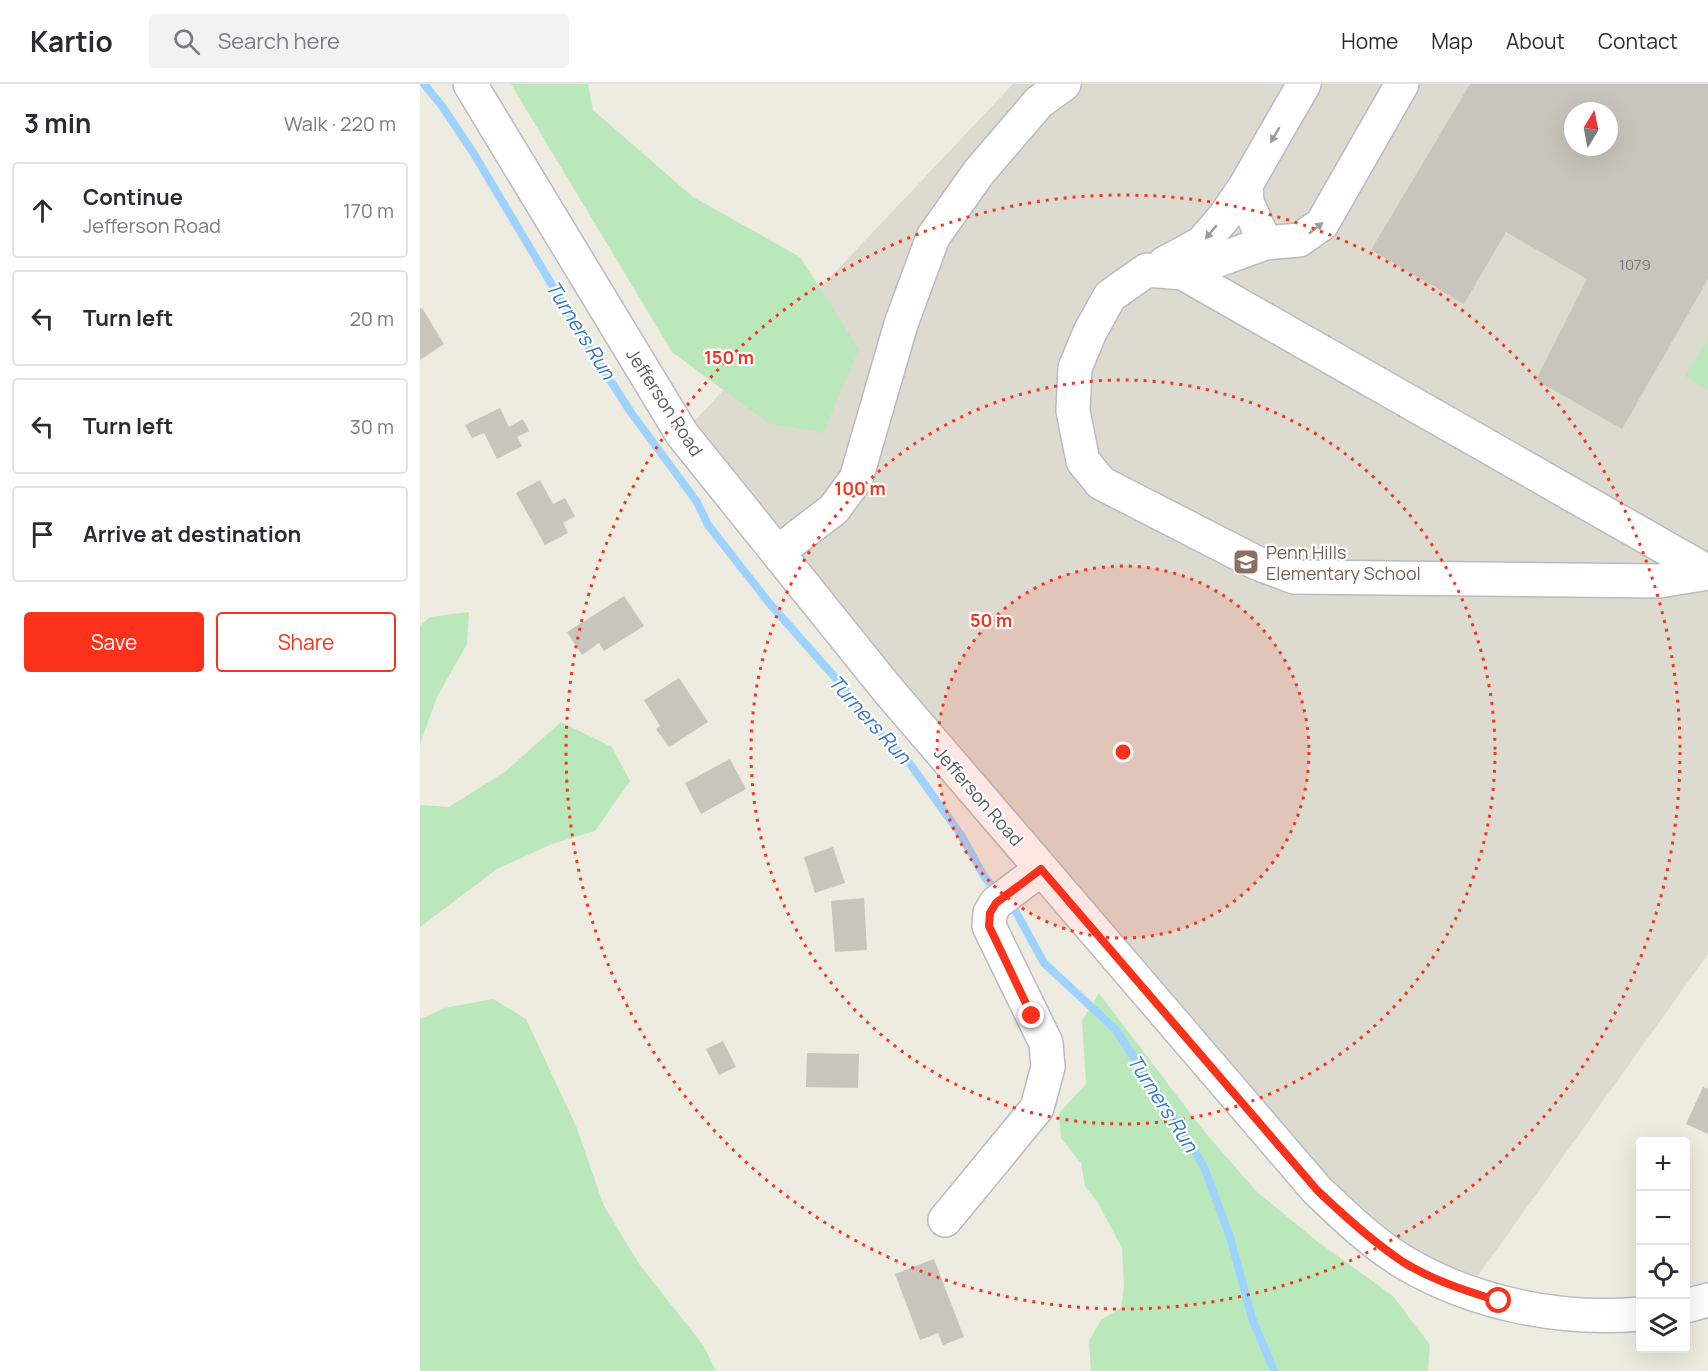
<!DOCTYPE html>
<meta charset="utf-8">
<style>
body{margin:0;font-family:Manrope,sans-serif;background:#f2f2f3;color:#2b2b33}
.controls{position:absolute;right:18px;bottom:18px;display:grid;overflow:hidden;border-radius:6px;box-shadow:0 6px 24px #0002}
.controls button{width:54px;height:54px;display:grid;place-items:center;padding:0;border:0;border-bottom:2px solid #e1e1e2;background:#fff;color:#2b2b33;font:30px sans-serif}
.compass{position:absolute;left:1144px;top:18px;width:54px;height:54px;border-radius:50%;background:#fff;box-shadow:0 6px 24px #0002;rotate:10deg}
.stop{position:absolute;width:18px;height:18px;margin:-14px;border:4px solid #fa311b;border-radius:50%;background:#fff}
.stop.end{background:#fa311b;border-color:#fff;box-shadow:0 2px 6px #0008}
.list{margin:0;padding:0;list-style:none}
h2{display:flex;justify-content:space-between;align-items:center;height:78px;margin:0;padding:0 24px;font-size:26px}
h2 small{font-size:20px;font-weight:400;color:#7c7c81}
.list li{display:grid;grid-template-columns:39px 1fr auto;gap:18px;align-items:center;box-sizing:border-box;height:96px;margin:0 12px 12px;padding:0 12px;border:2px solid #e1e1e2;border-radius:6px}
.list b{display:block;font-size:22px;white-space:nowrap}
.list p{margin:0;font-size:20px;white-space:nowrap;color:#7c7c81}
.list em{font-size:20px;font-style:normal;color:#7c7c81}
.actions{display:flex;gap:12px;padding:18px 24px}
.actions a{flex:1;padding:14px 0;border:2px solid #fa311b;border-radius:6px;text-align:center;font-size:21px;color:#fa311b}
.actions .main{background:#fa311b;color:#fff}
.icon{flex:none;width:33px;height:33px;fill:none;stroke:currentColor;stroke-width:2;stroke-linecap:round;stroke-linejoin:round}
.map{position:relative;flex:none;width:1288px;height:1287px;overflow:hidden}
header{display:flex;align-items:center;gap:36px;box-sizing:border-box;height:84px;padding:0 30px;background:#fff;border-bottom:2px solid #e1e1e2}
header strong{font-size:28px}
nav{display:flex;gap:33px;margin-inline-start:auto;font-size:21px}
.search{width:420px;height:54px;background:#f2f2f3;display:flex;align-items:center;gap:15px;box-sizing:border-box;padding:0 21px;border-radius:6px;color:#7c7c81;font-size:22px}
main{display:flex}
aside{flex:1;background:#fff}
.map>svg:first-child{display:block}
.education{fill:#dddacf;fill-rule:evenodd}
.green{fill:#bae8bb}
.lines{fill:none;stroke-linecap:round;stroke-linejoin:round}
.stream{stroke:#9fd3ff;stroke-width:8}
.building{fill:#c9c5bd;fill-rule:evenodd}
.minor-casing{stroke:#b9bbc1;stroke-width:36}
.minor{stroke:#fff;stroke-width:33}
.oneway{fill:#9b9ea1}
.route{stroke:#fa311b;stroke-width:8}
.ring{fill:none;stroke:#fa311b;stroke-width:3;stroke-dasharray:3 6}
.labels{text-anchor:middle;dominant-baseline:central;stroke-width:4.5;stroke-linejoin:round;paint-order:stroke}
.number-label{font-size:15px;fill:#75777a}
.street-label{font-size:18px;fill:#595d63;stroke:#fff}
.education-label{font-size:18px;fill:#785e54;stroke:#fff;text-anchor:start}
.water-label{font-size:20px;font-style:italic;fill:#3578c5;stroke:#fff}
.centre{fill:#fa311b;stroke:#fff;stroke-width:3}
.ring-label{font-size:18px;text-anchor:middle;font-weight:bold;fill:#fa311b;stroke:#fff;stroke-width:4.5;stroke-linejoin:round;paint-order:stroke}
</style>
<header>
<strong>Kartio</strong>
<div class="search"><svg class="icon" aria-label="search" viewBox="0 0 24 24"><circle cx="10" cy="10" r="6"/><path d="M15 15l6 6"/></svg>Search here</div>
<nav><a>Home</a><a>Map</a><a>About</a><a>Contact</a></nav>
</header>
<main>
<aside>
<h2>3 min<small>Walk · 220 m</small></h2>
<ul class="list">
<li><svg class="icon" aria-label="ahead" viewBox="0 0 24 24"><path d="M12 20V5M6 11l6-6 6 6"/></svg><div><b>Continue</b><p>Jefferson Road</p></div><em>170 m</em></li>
<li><svg class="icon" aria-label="left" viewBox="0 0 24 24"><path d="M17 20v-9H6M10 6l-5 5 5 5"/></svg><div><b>Turn left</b></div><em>20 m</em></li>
<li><svg class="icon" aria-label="left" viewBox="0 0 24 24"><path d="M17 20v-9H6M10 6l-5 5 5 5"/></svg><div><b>Turn left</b></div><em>30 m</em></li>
<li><svg class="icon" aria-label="arrive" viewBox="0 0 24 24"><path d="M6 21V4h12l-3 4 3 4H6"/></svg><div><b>Arrive at destination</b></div></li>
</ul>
<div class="actions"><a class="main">Save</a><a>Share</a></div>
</aside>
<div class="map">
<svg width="1288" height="1287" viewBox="0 0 1288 1287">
<rect width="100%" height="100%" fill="#eeebe0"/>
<path class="education" d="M593,0h695v870l-241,337 -121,-74 -664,-783zM1153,27h36v36h-36z"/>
<g class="green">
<path d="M91,0h77l5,26 100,87 107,60 59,92 -36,84 -55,-10 -96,-71z"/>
<path d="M1288,255v51l-23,-14z"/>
<path d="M49,528l-2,32 -30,53 -17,47v-118l10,-9z"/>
<path d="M141,638l51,25 18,34 -35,50 -43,13 -55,25 -77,58v-122l29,2 57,-36z"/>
<path d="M679,909l104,137 53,61 62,51 75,54 37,49 -2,26h-337l-2,-30 12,-21 20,-12 3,-21 -2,-39 -24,-45 -13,-17 -4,-23 -20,-25 -2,-25 27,-29 -4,-63z"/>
<path d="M73,915l33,20 50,107 28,80 35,58 64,81 13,26h-296v-352l25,-11z"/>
</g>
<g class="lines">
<g class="stream">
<path d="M4,0l18,22 32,48 118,198 38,59 67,91 11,23 62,79 69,78 45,55 21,20 56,78 24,43 13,14"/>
<path d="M588,819l8,9 28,51 72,67 66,100 22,37 26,70 22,81 22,53"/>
</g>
</g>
<g class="building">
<path d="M1050,0h238v195l-86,150 -86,-49 51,-101 -81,-47 -42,72 -93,-54zM1153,27h36v36h-36z"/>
<path d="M2,224l22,36 -24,16v-51z"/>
<path d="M80,324l9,19 14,-8 6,12 -12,6 5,9 -25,13 -13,-26 -12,5 -7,-13z"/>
<path d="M120,396l13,24 12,-6 10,18 -12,7 5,10 -23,12 -29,-52z"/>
<path d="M204,512l20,30 -40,25 -5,-8 -17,12 -15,-23z"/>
<path d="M259,594l29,44 -39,25 -13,-18 4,-3 -16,-26z"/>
<path d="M310,675l16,30 -45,25 -16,-31z"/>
<path d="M413,763l12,36 -30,10 -11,-36z"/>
<path d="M444,814l3,52 -32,2 -4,-51z"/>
<path d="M303,957l13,26 -17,8 -13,-26z"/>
<path d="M387,969l52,1 -1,34 -52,-1z"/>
<path d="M1283,1003l5,2v45l-22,-10z"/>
<path d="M514,1175l30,78 -21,8 -5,-12 -18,7 -25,-66z"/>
</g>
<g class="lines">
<g class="minor-casing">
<g id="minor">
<path d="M50,0l212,350 206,256 429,500c27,26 56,54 88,73 70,41 156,58 235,51"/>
<path d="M845,159l-18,-41 -1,-17 58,-101"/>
<path d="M745,179l37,-20 23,-27 21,-31"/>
<path d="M763,189l82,-30 34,-3 23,-16 80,-140"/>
<path d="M358,468l56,-43 22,-30 45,-155 32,-87 46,-65 60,-70 25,-18"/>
<path d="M1288,488l-525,-299 -36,-3 -37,26 -20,36 -15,36 -2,43 10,50 18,22 156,80 37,14 365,4 49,-8"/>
<path d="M525,1136l92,-112 11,-41 -2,-24 -57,-117 1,-13 6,-10 45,-34"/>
<path d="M1266,1222l22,-6"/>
</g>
</g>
<use href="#minor" class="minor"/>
</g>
<defs><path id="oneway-solid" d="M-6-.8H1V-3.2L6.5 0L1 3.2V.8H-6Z" transform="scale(1.5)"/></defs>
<g class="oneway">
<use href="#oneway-solid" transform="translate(855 51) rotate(120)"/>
<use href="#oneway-solid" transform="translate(896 144) rotate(-38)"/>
<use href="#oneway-solid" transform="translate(791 148) rotate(130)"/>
</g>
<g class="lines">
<path class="route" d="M612,932l-43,-90 1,-13 6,-10 45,-34 276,321c27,26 55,51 86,72 29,18 63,29 96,39"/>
</g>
<circle cx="703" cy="668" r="186" fill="#fa311b" fill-opacity=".12"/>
<g class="ring">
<circle cx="703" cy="668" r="186"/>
<circle cx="703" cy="668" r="372"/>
<circle cx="703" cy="668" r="557"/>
</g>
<defs>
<g id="school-square" transform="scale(1.35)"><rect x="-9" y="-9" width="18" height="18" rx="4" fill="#8d6e63" stroke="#fff"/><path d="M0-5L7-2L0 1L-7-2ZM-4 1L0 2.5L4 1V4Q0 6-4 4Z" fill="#fff"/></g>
</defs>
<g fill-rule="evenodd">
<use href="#school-square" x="826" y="478"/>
</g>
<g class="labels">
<g class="number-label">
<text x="1215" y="180">1079</text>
</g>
<g class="street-label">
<text transform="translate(245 318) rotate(57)">Jefferson Road</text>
<text transform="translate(559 712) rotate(49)">Jefferson Road</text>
</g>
<g class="education-label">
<text x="846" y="468">Penn Hills<tspan x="846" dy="21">Elementary School</tspan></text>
</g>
<g class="water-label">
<text transform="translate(161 246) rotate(58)">Turners Run</text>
<text transform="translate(450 635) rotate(48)">Turners Run</text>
<text transform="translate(743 1019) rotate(57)">Turners Run</text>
</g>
</g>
<circle cx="703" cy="668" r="9" class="centre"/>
<g class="ring-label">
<text x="309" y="280">150 m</text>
<text x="440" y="411">100 m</text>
<text x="571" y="543">50 m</text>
</g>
</svg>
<div class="controls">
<button>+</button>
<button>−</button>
<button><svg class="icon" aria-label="locate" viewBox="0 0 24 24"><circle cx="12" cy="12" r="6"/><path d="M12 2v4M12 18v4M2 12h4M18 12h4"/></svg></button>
<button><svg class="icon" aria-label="layers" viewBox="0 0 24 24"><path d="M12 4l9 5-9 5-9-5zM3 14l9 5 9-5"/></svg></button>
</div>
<svg class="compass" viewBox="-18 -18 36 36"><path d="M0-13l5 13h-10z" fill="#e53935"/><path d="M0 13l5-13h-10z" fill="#7c7c81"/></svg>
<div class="stop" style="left:1079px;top:1217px"></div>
<div class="stop end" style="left:612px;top:932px"></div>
</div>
</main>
